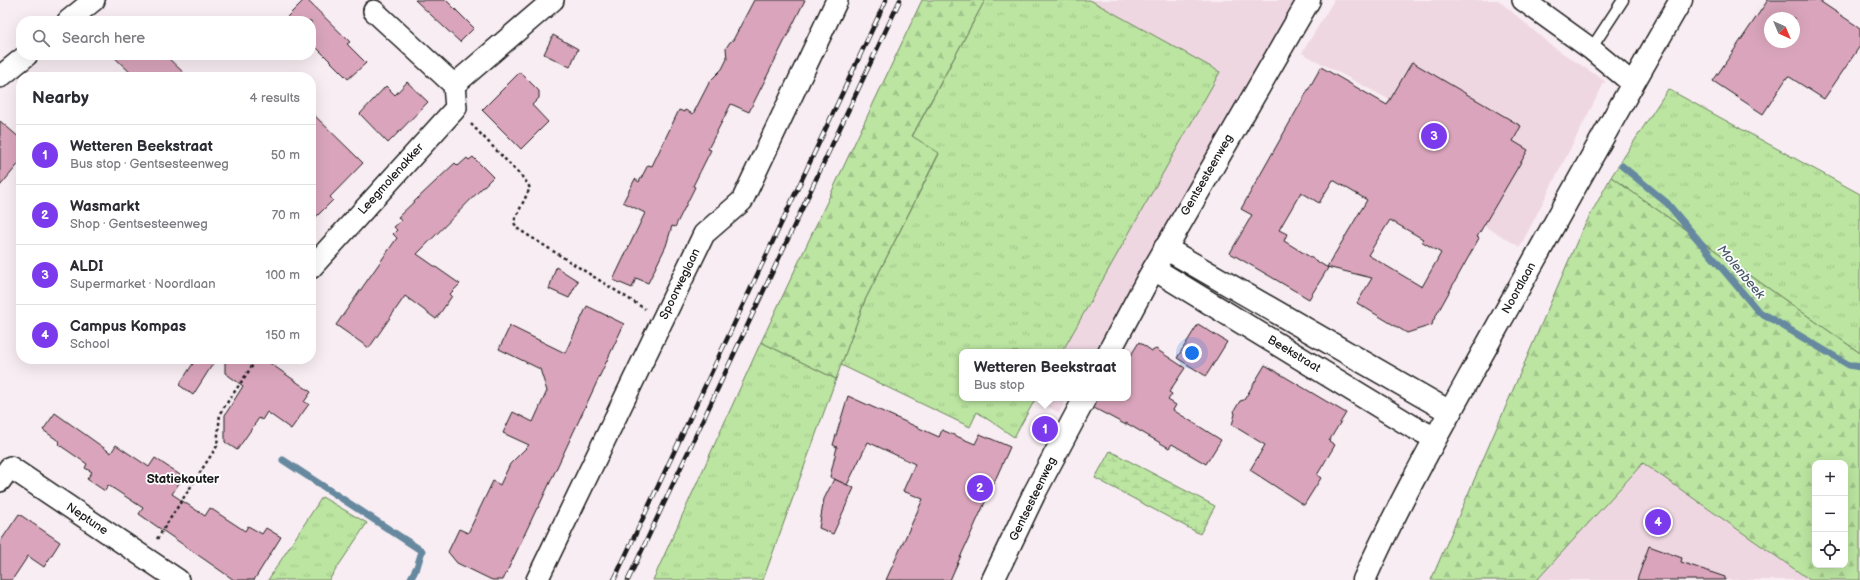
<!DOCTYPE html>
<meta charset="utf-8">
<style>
body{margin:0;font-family:"Balsamiq Sans",sans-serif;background:#f2f2f3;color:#2b2b33}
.controls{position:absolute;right:12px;bottom:12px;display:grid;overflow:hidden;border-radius:8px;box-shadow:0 4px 16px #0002}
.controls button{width:36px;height:36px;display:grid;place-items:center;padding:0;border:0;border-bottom:1px solid #e1e1e2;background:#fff;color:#2b2b33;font:20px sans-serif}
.compass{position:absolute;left:1764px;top:12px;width:36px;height:36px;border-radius:50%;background:#fff;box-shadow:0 4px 16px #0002;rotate:136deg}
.you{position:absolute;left:1192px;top:353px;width:14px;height:14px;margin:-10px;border:3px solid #fff;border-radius:50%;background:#1a73e8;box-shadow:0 0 0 6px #1a73e833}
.badge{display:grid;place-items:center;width:26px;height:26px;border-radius:50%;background:#7c3aed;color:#fff;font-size:13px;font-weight:700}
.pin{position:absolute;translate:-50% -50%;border:2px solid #fff;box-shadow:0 1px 4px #0006}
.popup{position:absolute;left:959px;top:349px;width:172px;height:52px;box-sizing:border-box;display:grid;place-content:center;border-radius:8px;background:#fff;filter:drop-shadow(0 1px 3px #0005);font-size:13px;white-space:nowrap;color:#7c7c81}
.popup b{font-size:15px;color:#2b2b33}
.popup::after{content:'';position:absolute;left:50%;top:100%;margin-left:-8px;border:8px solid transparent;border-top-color:#fff}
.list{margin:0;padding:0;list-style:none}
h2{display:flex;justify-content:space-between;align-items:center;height:52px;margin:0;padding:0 16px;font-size:17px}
h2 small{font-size:13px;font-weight:400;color:#7c7c81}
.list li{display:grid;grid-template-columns:26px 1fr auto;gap:12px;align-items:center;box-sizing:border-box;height:60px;padding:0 16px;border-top:1px solid #e1e1e2}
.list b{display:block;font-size:15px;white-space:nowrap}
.list p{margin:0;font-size:13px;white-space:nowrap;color:#7c7c81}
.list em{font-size:13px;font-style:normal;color:#7c7c81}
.icon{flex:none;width:22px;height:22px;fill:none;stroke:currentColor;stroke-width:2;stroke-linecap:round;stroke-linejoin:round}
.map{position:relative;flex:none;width:1860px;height:580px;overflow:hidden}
.search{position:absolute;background:#fff;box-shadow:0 4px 16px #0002;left:16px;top:16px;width:300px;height:44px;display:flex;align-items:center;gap:10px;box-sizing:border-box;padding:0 14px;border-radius:16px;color:#7c7c81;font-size:15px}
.panel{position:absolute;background:#fff;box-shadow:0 4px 16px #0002;left:16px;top:72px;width:300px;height:292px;border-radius:16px}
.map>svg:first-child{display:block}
.built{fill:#efd7e2}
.grass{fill:url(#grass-tufts);stroke:#6c805e}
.forest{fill:url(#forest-firs);stroke:#6c805e;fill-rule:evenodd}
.wetland{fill:url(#wetland-marsh);stroke:#6c805e}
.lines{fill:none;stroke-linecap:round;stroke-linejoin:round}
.stream{stroke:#6689a0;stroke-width:7}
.building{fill:#daa5bc;stroke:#1c1c1c;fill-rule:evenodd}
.lane-casing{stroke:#1c1c1c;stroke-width:13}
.street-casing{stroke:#1c1c1c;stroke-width:24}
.secondary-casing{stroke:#1c1c1c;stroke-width:25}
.path{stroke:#1c1c1c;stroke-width:2.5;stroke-dasharray:3 3;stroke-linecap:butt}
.lane{stroke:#fff;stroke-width:10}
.street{stroke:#fff;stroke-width:21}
.secondary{stroke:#fff;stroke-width:22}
.rail-casing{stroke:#1c1c1c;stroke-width:4.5}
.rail{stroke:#fff;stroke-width:3;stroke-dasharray:9;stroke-linecap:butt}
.labels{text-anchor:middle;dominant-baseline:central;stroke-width:3.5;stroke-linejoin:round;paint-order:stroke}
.street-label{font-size:12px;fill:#1c1c1c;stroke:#fff}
.water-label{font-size:13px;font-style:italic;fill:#475b69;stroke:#fff}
.neighbourhood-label{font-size:13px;font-weight:bold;fill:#1c1c1c;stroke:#fff}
</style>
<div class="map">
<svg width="1860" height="580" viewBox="0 0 1860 580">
<defs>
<pattern id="grass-tufts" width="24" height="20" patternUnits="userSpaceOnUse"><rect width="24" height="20" fill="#bbe5a1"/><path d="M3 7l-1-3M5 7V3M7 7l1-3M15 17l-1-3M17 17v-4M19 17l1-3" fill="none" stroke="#a0c48a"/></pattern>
<pattern id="forest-firs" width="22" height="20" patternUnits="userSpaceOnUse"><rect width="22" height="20" fill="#bbe5a1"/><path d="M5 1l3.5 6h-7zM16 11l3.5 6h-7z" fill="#a0c48a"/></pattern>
<pattern id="wetland-marsh" width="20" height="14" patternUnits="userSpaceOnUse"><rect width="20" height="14" fill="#bbe5a1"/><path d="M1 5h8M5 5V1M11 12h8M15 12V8" fill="none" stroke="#a0c48a"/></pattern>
</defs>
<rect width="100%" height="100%" fill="#f8edf2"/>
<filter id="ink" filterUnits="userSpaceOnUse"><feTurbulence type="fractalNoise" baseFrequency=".025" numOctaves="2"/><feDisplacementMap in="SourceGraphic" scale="8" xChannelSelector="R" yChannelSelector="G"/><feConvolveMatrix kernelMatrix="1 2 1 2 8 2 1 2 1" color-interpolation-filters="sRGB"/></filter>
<g filter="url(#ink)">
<g class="built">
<path d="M985,0h311l-202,352h-132l-97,-52 74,-146z"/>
<path d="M1334,0h164l54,46 53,35 -85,166 -124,-73 -6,-74 -88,-47z"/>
<path d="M1033,398h34l-8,15z"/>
<path d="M1643,463l167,117h-273z"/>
</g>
<g class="grass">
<path d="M985,0h105l130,72 -158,280h-100v46h74l-22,39 -37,-25 -7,15 -129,-62 24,-65 74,-146 -27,-17z"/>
<path d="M1668,89l192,105v159l-249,-176z"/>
<path d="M761,342l75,37 -73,201h-110z"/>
<path d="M322,497l45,26 -38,57h-61z"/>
</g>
<g class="forest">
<path d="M922,0h63l-73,136 27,17 -74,147 -29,79 -75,-37z"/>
<path d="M1611,177l249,176v227h-50l-167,-117 -106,117h-106l150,-348zM1815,463h30v102h-30z"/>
</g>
<path class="wetland" d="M1110,451l105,55 -15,28 -105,-56z"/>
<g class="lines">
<g class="stream">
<path d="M1622,166l45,37 91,108 91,54 11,2"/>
<path d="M283,460l139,91 -5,16 -7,13"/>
</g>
</g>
<g class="building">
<path d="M304,0h3l43,42 -3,2 19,19 -18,16 -37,-37v-21h-28z"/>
<path d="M415,0h31l28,28 -14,14z"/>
<path d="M754,0h51l-56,112 -18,-8 -23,45 3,1 -18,36 2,1 -20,40 -3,-1 -6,20 -18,37 -12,-5 -4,10 -19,-8 32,-67 -22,-11 12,-23 4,3 9,-17 4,1 27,-56 5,2 1,-2 8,4 17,-33 12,-12 5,-10 -1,-11 4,-6 3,-2z"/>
<path d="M1768,0h50l42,28v18l-36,53 -36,-23 -25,38 -50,-33zM1770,18h24v24h-24z"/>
<path d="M553,35l25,14 -8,18 -26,-13z"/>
<path d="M112,55h53l23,22h-53z"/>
<path d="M1412,62l109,64 -8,15 15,9 -51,87 2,1 -46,83 -1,4 -25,8 -50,-30 15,-25 -45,-11 40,-67 -34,-20 -14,23 -18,-11 -22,38 8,4 -3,7 44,27 -19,31 -79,-46 22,-38 -11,-6 80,-142 66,38zM1390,220l33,19 -2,2 20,12 -19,34 -54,-32z"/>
<path d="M520,72l19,19v7l-7,7 16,17 -27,27 -39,-39z"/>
<path d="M407,82l21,20 -40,41 -28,-29 26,-28 9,9z"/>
<path d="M311,112l52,51 -33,34 3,3 -22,22z"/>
<path d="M0,121l21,18v22l-21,25z"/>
<path d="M473,157l20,20 -76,77 43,30 -10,10 2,2 -16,23 -31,-23 -36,52 -33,-23 61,-87 -4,-4 4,-4 -3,-3 7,-6 -3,-4 57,-54 3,3 9,-8 2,2z"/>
<path d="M556,267l22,14 -9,17 -20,-9z"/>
<path d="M587,306l37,18 -86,184h-1l-34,72h-11l-35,-17 -9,-11 11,-23 9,4 25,-52 7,4 10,-21 19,-19 -26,-12 10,-21 20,10 14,-31 -7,-22 -41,-20 11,-23 55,27z"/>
<path d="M1198,324l29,18 -21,34 -29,-18z"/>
<path d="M1139,342l13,9 4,-2 29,19 -16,24 3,2 -4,6 8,5 -3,5 48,30 -15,24 -34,-20 -3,4 -43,-25v2l-32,-17 3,-10h31v-38z"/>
<path d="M196,359h20l-23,36 -14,-10z"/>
<path d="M225,359h39l47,33 -7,10 5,2 -18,25 -24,-17 -5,8 -3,-2 -22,32 -12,-8v-27l18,-29 -18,-13z"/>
<path d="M1265,365l81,48 -17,28 6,4 -18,30 4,3 -17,27 -54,-35 15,-25 -33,-20 3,-11 -1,-3 6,-10 4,-1z"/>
<path d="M848,396l91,41 3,-7 33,14 5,-10 30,13 -60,133h-64l37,-81 -20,-8 12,-27 -47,-22 -21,43 -17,-8 7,-30 -4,-2z"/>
<path d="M55,413l56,40 5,-8 33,22 6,-9 28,19 -11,17 33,22 5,-8 35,23 3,-5 14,8 4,-6 15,9 -27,43h-20l-95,-66 4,-6 -35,-23 -3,6 -18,-12 5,-7 -7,-4 2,-4 -29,-20 2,-2 -17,-12z"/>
<path d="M834,479l20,9 -21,46 -14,-6 5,-29z"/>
<path d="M19,514l41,28 -16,25 -16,-11 -16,24h-12v-38z"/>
<path d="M1649,546l33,12 -1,4 44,15v3h-88z"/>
</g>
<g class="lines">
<g class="lane-casing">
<path id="lane" d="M1591,49l32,-49"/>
</g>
<g class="street-casing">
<g id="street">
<path d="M1523,0l68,49 41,34"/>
<path d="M68,21l26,-21"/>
<path d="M0,77l27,-22"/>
<path d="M454,85l99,-85"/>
<path d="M311,268l145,-160 -2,-23 -80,-74"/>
<path d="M0,481l10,-14 168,113"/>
<path d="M537,580l167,-346 38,-33 95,-201"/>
</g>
</g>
<g class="secondary-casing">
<g id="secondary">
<path d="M1165,248l285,164"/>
<path d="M1154,269l259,158 22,11"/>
<path d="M1109,352l39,-73 161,-279"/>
<path d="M993,580l41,-86 51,-96"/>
<path d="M1364,580c39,-87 87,-169 133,-253 61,-109 121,-219 184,-327"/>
</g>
</g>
<g class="path">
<path d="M471,124l54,56 5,8 -15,31 -1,4 4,6 127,80"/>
<path d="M157,539l60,-93 3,-33 37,-54"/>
</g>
<use href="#lane" class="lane"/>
<use href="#street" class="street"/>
<use href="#secondary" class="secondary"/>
<g class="rail-casing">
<g id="rail">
<path d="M614,580l272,-580"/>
<path d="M628,580l272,-580"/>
</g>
</g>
<use href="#rail" class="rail"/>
</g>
</g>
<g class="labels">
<g class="street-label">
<text transform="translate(1207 175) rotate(-60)">Gentsesteenweg</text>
<text transform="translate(391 179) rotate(-48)">Leegmolenakker</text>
<text transform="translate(680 284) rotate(-64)">Spoorweglaan</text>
<text transform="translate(1519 288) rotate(-61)">Noordlaan</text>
<text transform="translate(1294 354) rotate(31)">Beekstraat</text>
<text transform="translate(1033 499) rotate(-64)">Gentsesteenweg</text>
<text transform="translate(87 519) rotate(34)">Neptune</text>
</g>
<g class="water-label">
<text transform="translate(1741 272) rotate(50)">Molenbeek</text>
</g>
<g class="neighbourhood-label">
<text x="183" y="479">Statiekouter</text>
</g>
</g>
</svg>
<div class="controls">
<button>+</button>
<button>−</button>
<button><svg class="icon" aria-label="locate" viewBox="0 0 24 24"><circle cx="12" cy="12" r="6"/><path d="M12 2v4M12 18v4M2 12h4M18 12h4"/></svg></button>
</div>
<svg class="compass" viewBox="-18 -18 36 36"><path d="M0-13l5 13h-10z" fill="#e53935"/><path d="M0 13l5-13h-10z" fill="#7c7c81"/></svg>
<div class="you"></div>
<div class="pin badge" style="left:1045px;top:429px">1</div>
<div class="popup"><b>Wetteren Beekstraat</b>Bus stop</div>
<div class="pin badge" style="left:980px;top:488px">2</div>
<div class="pin badge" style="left:1434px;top:136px">3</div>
<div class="pin badge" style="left:1658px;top:522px">4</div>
<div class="search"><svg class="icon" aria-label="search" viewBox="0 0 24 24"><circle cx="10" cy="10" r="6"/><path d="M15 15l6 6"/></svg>Search here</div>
<section class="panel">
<h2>Nearby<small>4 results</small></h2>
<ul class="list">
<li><span class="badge">1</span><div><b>Wetteren Beekstraat</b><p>Bus stop · Gentsesteenweg</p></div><em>50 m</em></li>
<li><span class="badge">2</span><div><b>Wasmarkt</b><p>Shop · Gentsesteenweg</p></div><em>70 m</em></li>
<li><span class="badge">3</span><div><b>ALDI</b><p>Supermarket · Noordlaan</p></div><em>100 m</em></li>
<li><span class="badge">4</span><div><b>Campus Kompas</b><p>School</p></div><em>150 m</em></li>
</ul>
</section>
</div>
